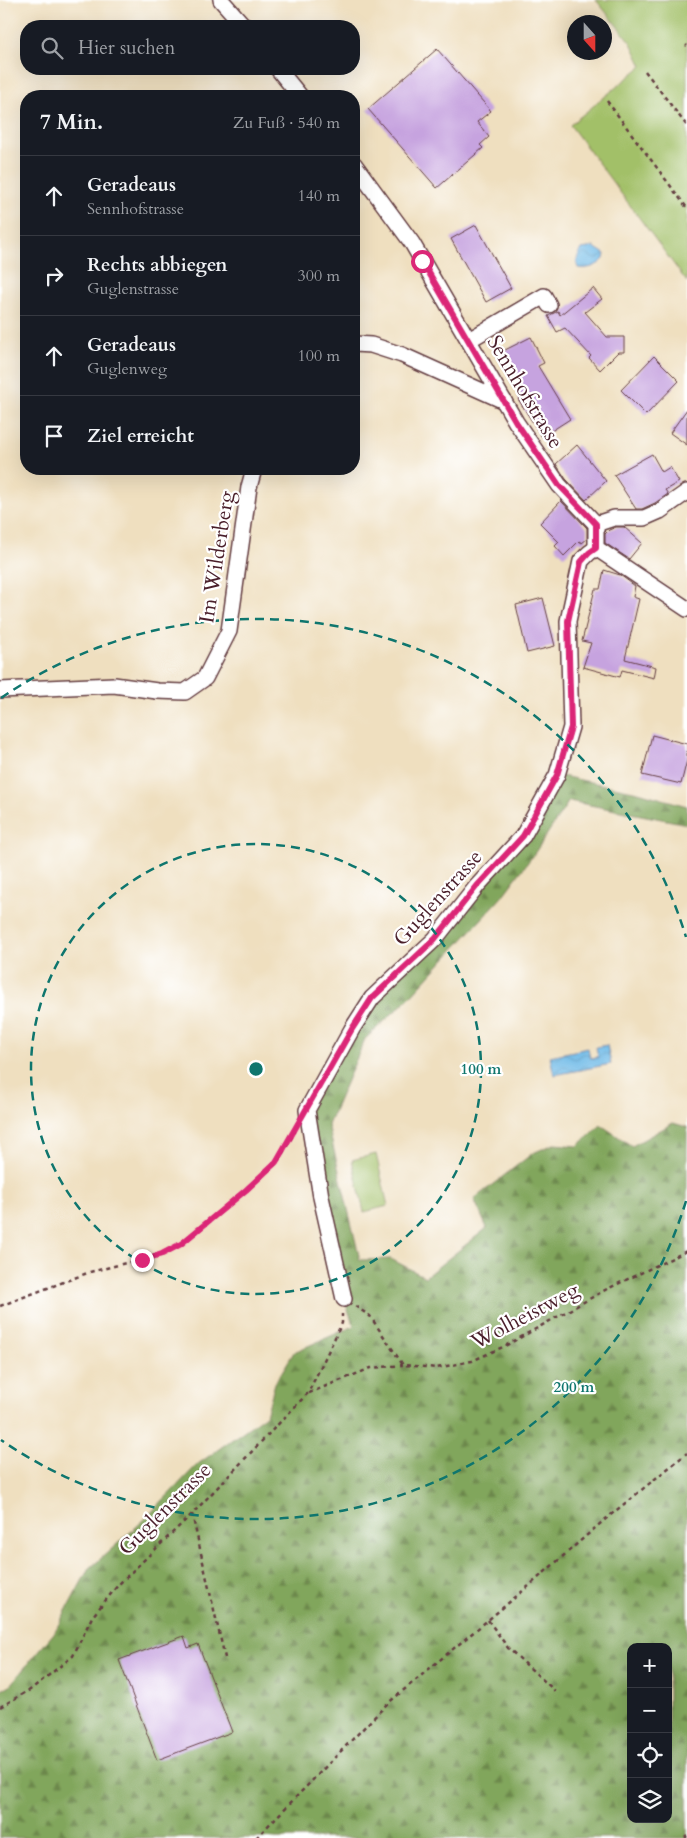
<!DOCTYPE html>
<html lang="de">
<meta charset="utf-8">
<style>
body{margin:0;font-family:Cardo,serif;background:#242831;color:#f1f3f6}
.controls{position:absolute;right:15px;bottom:15px;display:grid;overflow:hidden;border-radius:10px;box-shadow:0 5px 20px #0002}
.controls button{width:45px;height:45px;display:grid;place-items:center;padding:0;border:0;border-bottom:1px solid #363941;background:#171b24;color:#f1f3f6;font:25px sans-serif}
.compass{position:absolute;left:567px;top:15px;width:45px;height:45px;border-radius:50%;background:#171b24;box-shadow:0 5px 20px #0002;rotate:159deg}
.stop{position:absolute;width:15px;height:15px;margin:-11px;border:4px solid #db2777;border-radius:50%;background:#fff}
.stop.end{background:#db2777;border-color:#fff;box-shadow:0 1px 5px #0008}
.list{margin:0;padding:0;list-style:none}
h2{display:flex;justify-content:space-between;align-items:center;height:65px;margin:0;padding:0 20px;font-size:21px}
h2 small{font-size:16px;font-weight:400;color:#9ea1a6}
.list li{display:grid;grid-template-columns:32px 1fr auto;gap:15px;align-items:center;box-sizing:border-box;height:80px;padding:0 20px;border-top:1px solid #363941}
.list b{display:block;font-size:19px;white-space:nowrap}
.list p{margin:0;font-size:16px;white-space:nowrap;color:#9ea1a6}
.list em{font-size:16px;font-style:normal;color:#9ea1a6}
.icon{flex:none;width:28px;height:28px;fill:none;stroke:currentColor;stroke-width:2;stroke-linecap:round;stroke-linejoin:round}
.map{position:relative;flex:none;width:687px;height:1838px;overflow:hidden}
.search{position:absolute;background:#171b24;box-shadow:0 5px 20px #0002;left:20px;top:20px;width:340px;height:55px;display:flex;align-items:center;gap:12px;box-sizing:border-box;padding:0 18px;border-radius:20px;color:#9ea1a6;font-size:19px}
.panel{position:absolute;background:#171b24;box-shadow:0 5px 20px #0002;left:20px;top:90px;width:340px;height:385px;border-radius:20px}
.map>svg:first-child{display:block}
.green{fill:#a2c067;stroke:#767049}
.forest{fill:url(#forest-firs);stroke:#666244;fill-rule:evenodd}
.water{fill:url(#water-waves);stroke:#5c6c89}
.building{fill:#c6a3df}
.lines{fill:none;stroke-linecap:round;stroke-linejoin:round}
.minor-casing{stroke:#633c41;stroke-width:18}
.path{stroke:#633c41;stroke-width:2.5;stroke-dasharray:4 4;stroke-linecap:butt}
.minor{stroke:#fff;stroke-width:15}
.route{stroke:#db2777;stroke-width:6}
.ring{fill:none;stroke:#0f766e;stroke-width:2.5;stroke-dasharray:9 6}
.labels{text-anchor:middle;dominant-baseline:central;stroke-width:4.5;stroke-linejoin:round;paint-order:stroke}
.street-label{font-size:21px;fill:#4a1f2b;stroke:#fff}
.centre{fill:#0f766e;stroke:#fff;stroke-width:2.5}
.ring-label{font-size:15px;text-anchor:middle;font-weight:bold;fill:#0f766e;stroke:#fff;stroke-width:4.5;stroke-linejoin:round;paint-order:stroke}
</style>
<div class="map">
<svg width="687" height="1838" viewBox="0 0 687 1838">
<defs>
<pattern id="forest-firs" width="22" height="20" patternUnits="userSpaceOnUse" patternTransform="scale(1.25)"><rect width="22" height="20" fill="#81a65c"/><path d="M5 1l3.5 6h-7zM16 11l3.5 6h-7z" fill="#6c874c"/></pattern>
<pattern id="water-waves" width="16" height="10" patternUnits="userSpaceOnUse" patternTransform="scale(1.25)"><rect width="16" height="10" fill="#6ebae7"/><path d="M0 5q4-4 8 0t8 0" fill="none" stroke="#619fc6"/></pattern>
</defs>
<rect width="100%" height="100%" fill="#fff"/>
<filter id="ink" filterUnits="userSpaceOnUse"><feTurbulence type="fractalNoise" baseFrequency=".02" numOctaves="2"/><feDisplacementMap in="SourceGraphic" scale="10" xChannelSelector="R" yChannelSelector="G"/><feConvolveMatrix kernelMatrix="1 2 1 2 8 2 1 2 1" color-interpolation-filters="sRGB"/></filter>
<filter id="wash" filterUnits="userSpaceOnUse"><feTurbulence type="fractalNoise" baseFrequency=".0096" numOctaves="4" result="noise"/><feDisplacementMap in="SourceGraphic" scale="20" xChannelSelector="R" yChannelSelector="G"/><feGaussianBlur stdDeviation="1.12" result="paint"/><feColorMatrix in="noise" values="0 0 0 0 0 0 0 0 0 0 0 0 0 0 0 0 0 1.4 0 .05"/><feComposite in="paint" operator="in"/></filter>
<g filter="url(#wash)">
<rect width="100%" height="100%" fill="#efdfbf"/>
<g class="green">
<path d="M596,0h91v282l-117,-157 72,-59 -11,-23z"/>
<path d="M376,1154l12,52 -24,6 -12,-52z"/>
</g>
<path class="forest" d="M557,775l81,17 49,14v18l-118,-23 -35,53 -33,44 -94,102 -42,39 -37,86 32,135 31,-1 34,18 62,-49 -13,-29 59,-46 21,-9 24,2 23,-21 31,21 41,-23 14,4v711h-687v-147l10,-6 44,-52 34,-63 56,-50 54,-56 68,-49 9,-32 19,-31 60,-26 -10,-27 -37,-189 45,-81 171,-193zM631,1647h37v172h-37z"/>
<g class="water">
<path d="M594,247l11,7 -1,5c-6,7 -17,11 -26,9 -3,-7 0,-12 4,-19z"/>
<path d="M607,1045l4,19 -57,11 -4,-19 38,-8 2,10 8,-1 -2,-10z"/>
</g>
<g id="blocks">
<g class="building">
<path d="M437,49l54,62 -14,11 12,15 -9,8 3,3 -46,40 -69,-79z"/>
<path d="M476,225l35,63 -25,14 -35,-63z"/>
<path d="M593,288l9,11 -17,13 22,25h17v15h-6l-18,18 -11,-12 2,-2 -26,-28 -8,4 -9,-16 10,-5 2,4z"/>
<path d="M531,337l13,26 -6,3 32,53 -28,18 -24,-38 3,-2 -22,-44z"/>
<path d="M654,356l25,25 -33,34 -25,-25z"/>
<path d="M687,409v36l-17,-12z"/>
<path d="M577,445l29,36 -20,19 -20,-21 -10,-15z"/>
<path d="M652,454l10,18 8,-5 9,15 -14,8 3,4 -13,9 -13,6h-6l-22,-34z"/>
<path d="M561,501l26,27v11l-5,4 -3,-2 -15,15 -9,-10 4,-4 -19,-19z"/>
<path d="M616,527h8l18,16 -13,16 -24,-16v-9l4,-4z"/>
<path d="M604,570l16,5 15,11 -2,11 6,2 -14,60 31,8 -2,11 -32,-8 -2,7 -37,-10 8,-24 -9,-2 13,-52h5z"/>
<path d="M543,598l12,48 -28,7 -11,-48z"/>
<path d="M652,735l35,9v16l-6,24 -39,-9z"/>
<path d="M184,1636l4,12 10,-4 34,88 -75,28 -38,-100z"/>
</g>
</g>
</g>
<g filter="url(#ink)">
<use href="#blocks" fill-opacity="0" stroke="#633c41" stroke-width="1"/>
<g class="lines">
<g class="minor-casing">
<g id="minor">
<path d="M221,0l23,26"/>
<path d="M278,69l22,27"/>
<path d="M354,164l58,79 104,179 43,63 37,39v24l91,61"/>
<path d="M469,340l75,-44 5,9"/>
<path d="M354,344l17,1 31,10 102,46"/>
<path d="M596,524l18,-6h30l16,-7 27,-19"/>
<path d="M0,690l114,-5 43,6 28,1 20,-14 24,-47 20,-144 5,-18"/>
<path d="M344,1299l-23,-102 -14,-87 45,-81 20,-31 63,-59 42,-53 46,-50 34,-61 14,-48 -3,-106 13,-60 8,-8 7,-5"/>
</g>
</g>
<g class="path">
<path d="M686,45l1,1"/>
<path d="M645,71l42,55"/>
<path d="M607,101l80,107"/>
<path d="M0,1306l90,-34 72,-18 19,-10 65,-54 31,-28 18,-31"/>
<path d="M355,1306l15,10 33,49 34,3 35,-7 33,-15 102,-57 80,-38"/>
<path d="M309,1393l62,-25 32,-3"/>
<path d="M192,1514l33,144"/>
<path d="M488,1620l20,28 47,43"/>
<path d="M0,1707l30,-17 43,-34 19,-39 27,-33 73,-70 116,-121 34,-70v-9"/>
<path d="M256,1838l131,-134 143,-119 72,-63 85,-69"/>
<path d="M685,1838l2,-2"/>
</g>
<use href="#minor" class="minor"/>
</g>
</g>
<g class="lines" filter="url(#ink)">
<path class="route" d="M142,1260l20,-6 19,-10 65,-54 30,-28 76,-133 20,-31 63,-59 42,-53 46,-50 34,-61 14,-48 -3,-106 13,-59 8,-9 7,-5v-24l-37,-39 -43,-63 -94,-161"/>
</g>
<g class="ring">
<circle cx="256" cy="1069" r="225"/>
<path d="M686 1201A450 450 0 0 1 1 1440M1 698A450 450 0 0 1 686 937"/>
</g>
<g class="labels">
<g class="street-label">
<text transform="translate(525 392) rotate(59)">Sennhofstrasse</text>
<text transform="translate(217 557) rotate(-81)">Im Wilderberg</text>
<text transform="translate(438 898) rotate(-48)">Guglenstrasse</text>
<text transform="translate(525 1316) rotate(-28)">Wolheistweg</text>
<text transform="translate(165 1509) rotate(-45)">Guglenstrasse</text>
</g>
</g>
<circle cx="256" cy="1069" r="8" class="centre"/>
<g class="ring-label">
<text x="481" y="1074">100 m</text>
<text x="574" y="1392">200 m</text>
</g>
</svg>
<div class="controls">
<button>+</button>
<button>−</button>
<button><svg class="icon" aria-label="locate" viewBox="0 0 24 24"><circle cx="12" cy="12" r="6"/><path d="M12 2v4M12 18v4M2 12h4M18 12h4"/></svg></button>
<button><svg class="icon" aria-label="layers" viewBox="0 0 24 24"><path d="M12 4l9 5-9 5-9-5zM3 14l9 5 9-5"/></svg></button>
</div>
<svg class="compass" viewBox="-18 -18 36 36"><path d="M0-13l5 13h-10z" fill="#e53935"/><path d="M0 13l5-13h-10z" fill="#9ea1a6"/></svg>
<div class="stop" style="left:422px;top:261px"></div>
<div class="stop end" style="left:142px;top:1260px"></div>
<div class="search"><svg class="icon" aria-label="search" viewBox="0 0 24 24"><circle cx="10" cy="10" r="6"/><path d="M15 15l6 6"/></svg>Hier suchen</div>
<section class="panel">
<h2>7 Min.<small>Zu Fuß · 540 m</small></h2>
<ul class="list">
<li><svg class="icon" aria-label="ahead" viewBox="0 0 24 24"><path d="M12 20V5M6 11l6-6 6 6"/></svg><div><b>Geradeaus</b><p>Sennhofstrasse</p></div><em>140 m</em></li>
<li><svg class="icon" aria-label="right" viewBox="0 0 24 24"><path d="M7 20v-9h11M14 6l5 5-5 5"/></svg><div><b>Rechts abbiegen</b><p>Guglenstrasse</p></div><em>300 m</em></li>
<li><svg class="icon" aria-label="ahead" viewBox="0 0 24 24"><path d="M12 20V5M6 11l6-6 6 6"/></svg><div><b>Geradeaus</b><p>Guglenweg</p></div><em>100 m</em></li>
<li><svg class="icon" aria-label="arrive" viewBox="0 0 24 24"><path d="M6 21V4h12l-3 4 3 4H6"/></svg><div><b>Ziel erreicht</b></div></li>
</ul>
</section>
</div>
